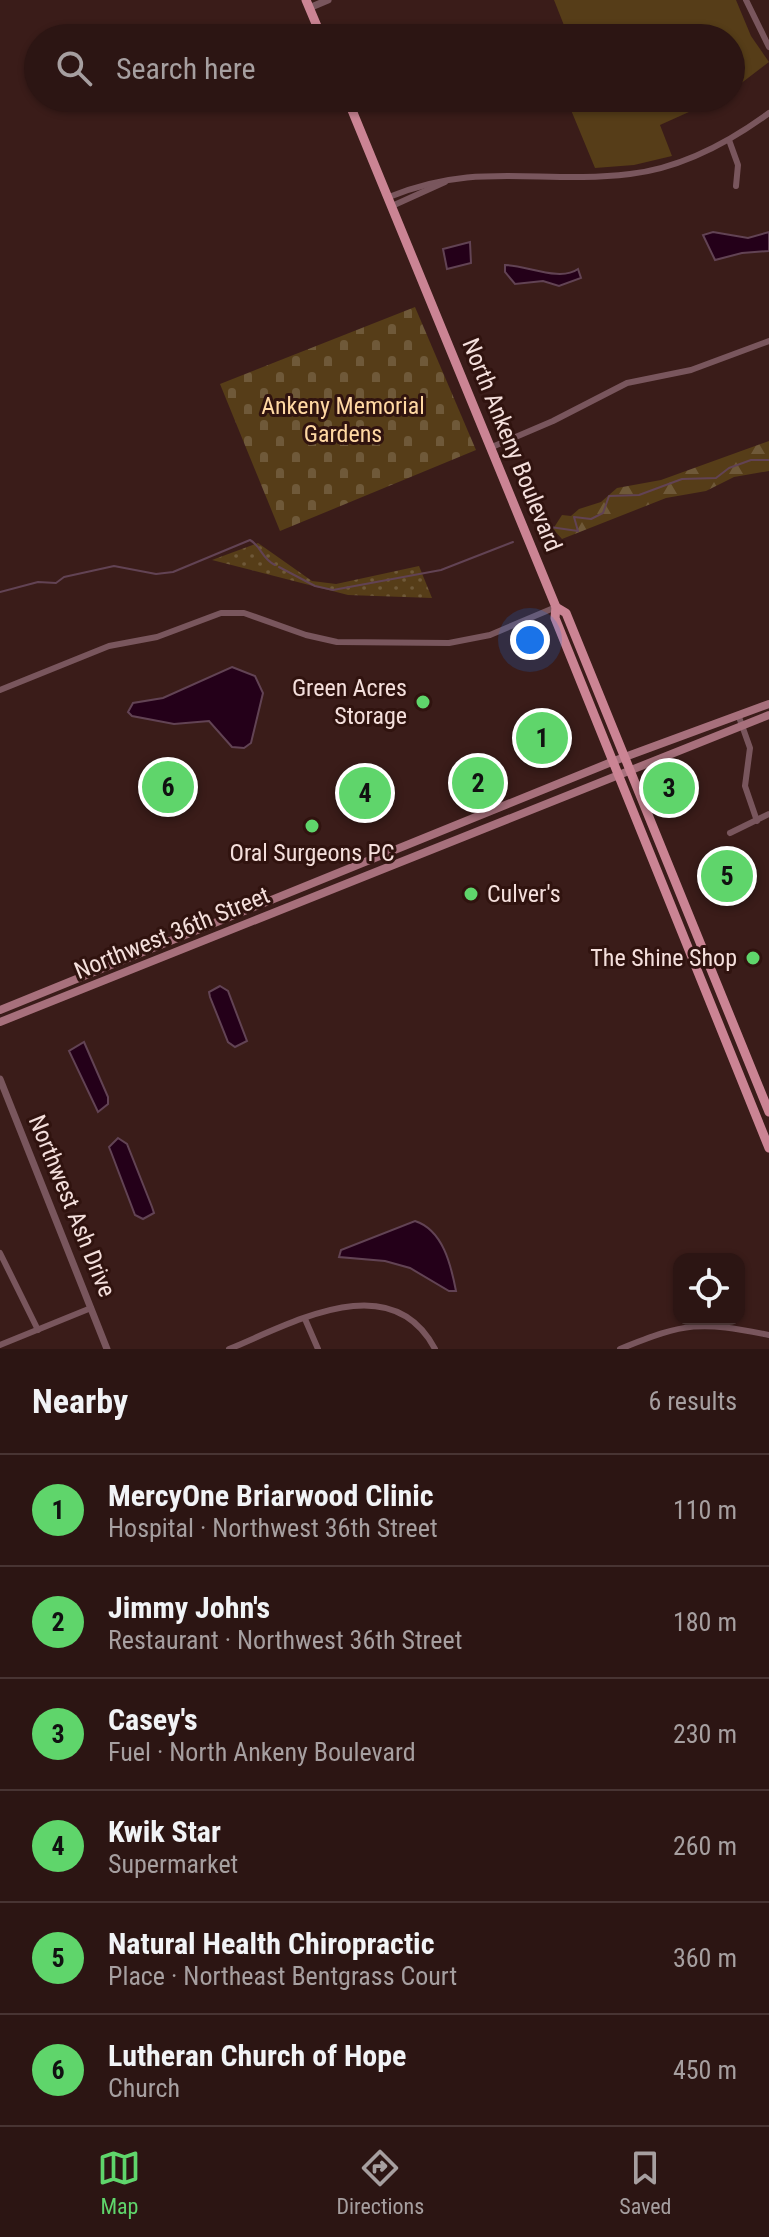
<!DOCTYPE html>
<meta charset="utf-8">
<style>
body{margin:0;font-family:"Roboto Condensed",sans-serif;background:#382221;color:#f1f3f6}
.controls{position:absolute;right:24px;bottom:24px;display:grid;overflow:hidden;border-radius:16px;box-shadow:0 2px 6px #0004}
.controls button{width:72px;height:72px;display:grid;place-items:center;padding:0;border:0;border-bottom:2px solid #483433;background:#2c1513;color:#f1f3f6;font:40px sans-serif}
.you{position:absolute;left:530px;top:640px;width:28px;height:28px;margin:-20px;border:6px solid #fff;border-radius:50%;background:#1a73e8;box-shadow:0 0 0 12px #1a73e833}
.badge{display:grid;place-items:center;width:52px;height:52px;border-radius:50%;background:#5fd56b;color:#111;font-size:26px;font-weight:700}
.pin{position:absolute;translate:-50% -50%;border:4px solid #fff;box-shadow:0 2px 8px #0006}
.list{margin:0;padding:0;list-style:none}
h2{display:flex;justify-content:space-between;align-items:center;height:104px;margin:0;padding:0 32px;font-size:34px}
h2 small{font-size:26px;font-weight:400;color:#a69fa0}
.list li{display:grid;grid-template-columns:52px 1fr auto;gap:24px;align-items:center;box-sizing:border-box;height:112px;padding:0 32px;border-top:2px solid #483433}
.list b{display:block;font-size:30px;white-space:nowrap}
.list p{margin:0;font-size:26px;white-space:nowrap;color:#a69fa0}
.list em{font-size:26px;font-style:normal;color:#a69fa0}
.icon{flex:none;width:44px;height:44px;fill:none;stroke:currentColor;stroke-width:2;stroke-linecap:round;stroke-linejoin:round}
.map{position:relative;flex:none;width:769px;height:1349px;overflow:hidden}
.search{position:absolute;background:#2c1513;box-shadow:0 2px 6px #0004;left:24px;right:24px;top:24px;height:88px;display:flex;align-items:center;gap:20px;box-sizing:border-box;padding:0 28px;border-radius:44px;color:#a69fa0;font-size:30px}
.sheet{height:776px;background:#2c1513}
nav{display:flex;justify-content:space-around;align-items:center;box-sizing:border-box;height:112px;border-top:2px solid #483433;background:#2c1513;font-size:22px;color:#a69fa0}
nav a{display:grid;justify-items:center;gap:4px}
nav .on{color:#5fd56b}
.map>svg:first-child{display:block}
.green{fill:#563d18}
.forest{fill:url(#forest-firs)}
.cemetery{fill:url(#cemetery-stones)}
.park{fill:url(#park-dots)}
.water{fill:#240019;stroke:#624354;stroke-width:2}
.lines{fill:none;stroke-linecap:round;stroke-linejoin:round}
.stream{stroke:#624354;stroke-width:2}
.minor{stroke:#79565d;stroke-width:6}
.tertiary{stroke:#79565d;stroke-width:7}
.secondary{stroke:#a7707c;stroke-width:8}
.primary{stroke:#cb8494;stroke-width:9}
.poi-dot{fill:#5fd56b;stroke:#30130f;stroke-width:3}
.labels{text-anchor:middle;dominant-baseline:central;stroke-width:6;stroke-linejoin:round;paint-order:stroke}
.park-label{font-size:24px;fill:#ffd8a3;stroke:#30130f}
.street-label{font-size:24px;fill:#f4dfdc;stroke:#30130f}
.poi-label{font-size:24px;fill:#f4dfdc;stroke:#30130f;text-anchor:end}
</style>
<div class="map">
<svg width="769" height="1349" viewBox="0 0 769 1349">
<defs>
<pattern id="forest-firs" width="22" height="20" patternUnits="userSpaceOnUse" patternTransform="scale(2)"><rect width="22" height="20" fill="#563d18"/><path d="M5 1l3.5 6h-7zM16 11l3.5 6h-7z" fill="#6f5939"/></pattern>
<pattern id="cemetery-stones" width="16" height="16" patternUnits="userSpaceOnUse" patternTransform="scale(2)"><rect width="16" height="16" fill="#563d18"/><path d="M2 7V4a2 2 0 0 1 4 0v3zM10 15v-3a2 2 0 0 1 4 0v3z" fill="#6f5939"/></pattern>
<pattern id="park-dots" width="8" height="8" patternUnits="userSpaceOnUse" patternTransform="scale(2)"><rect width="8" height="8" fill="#563d18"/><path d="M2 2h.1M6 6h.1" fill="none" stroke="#6f5939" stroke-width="1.8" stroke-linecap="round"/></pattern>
</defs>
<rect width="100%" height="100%" fill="#3a1c19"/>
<g class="green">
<path d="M554,0h182l15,36 18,26 -38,29v-53h-162z"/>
<path d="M566,98h154l-60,27 12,31 -38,9 -39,3z"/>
</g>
<path class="forest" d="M769,441v30l-35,6 -28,14 -40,7 -104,41 -9,-10 9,-14 9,1 8,-7 22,-7 16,-14 44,-8z"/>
<path class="cemetery" d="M415,307l61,143 -196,81 -60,-147z"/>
<path class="park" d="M258,543l54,38 24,3 83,-18 13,32 -84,-3 -136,-35z"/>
<g class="water">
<path d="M713,232l35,6 21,-6v19l-27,2 -27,7 -12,-25z"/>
<path d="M470,242l1,21 -24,6 -4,-20z"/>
<path d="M505,265c21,0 55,17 73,4l3,9 -22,8 -16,-5 -28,3 -10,-12z"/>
<path d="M232,667l23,9 8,17 -12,50 -7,5 -12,-1 -23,-26 -35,3 -42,-8 -4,-4 5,-9 30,-5z"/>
<path d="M220,986l8,5 19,50 -12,6 -7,-5 -18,-45 -1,-5z"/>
<path d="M84,1042l24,55v7l-10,8 -29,-61z"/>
<path d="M118,1138l9,6 25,63 2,6 -11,6 -8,-4 -24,-63 -2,-5z"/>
<path d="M415,1221c28,9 36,44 41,70h-7l-39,-23 -25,-7 -46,-4 2,-7z"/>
</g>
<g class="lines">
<g class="stream">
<path d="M550,527l28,4 -4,-14 17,2 12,-6 6,-17 30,-1 43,-16 34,-1 13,-10 22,-8h18"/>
<path d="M279,567l36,19 18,4 108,-20 72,-28"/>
<path d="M0,592l38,-10 18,1 8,-6 50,-11 42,8 17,-2 77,-32c11,6 12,19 25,25"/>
</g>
<g class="minor">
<path d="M746,0l23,47"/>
<path d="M729,140l9,25 -2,21"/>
<path d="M389,197c89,-37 152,-12 241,-23 52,-6 98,-31 139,-61"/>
<path d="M392,206l53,-24"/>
<path d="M492,447l61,-26 74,-38 64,-13 78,-29"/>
<path d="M0,690l109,-44 48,-9 64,-24h23l62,22 31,7 112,1 41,-8 66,-28"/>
<path d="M739,717l11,31 -5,38 12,35"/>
<path d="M730,833l39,-19"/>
<path d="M0,1253l38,77"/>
<path d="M305,1319l13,30"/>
<path d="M0,1345l91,-37"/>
<path d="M229,1349c62,-25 162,-84 206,0"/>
<path d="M620,1349c67,-27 79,-28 149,-14"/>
</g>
<g class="tertiary">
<path d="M309,8l19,-8"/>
<path d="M0,1079l107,270"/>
</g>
<g class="secondary">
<path d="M0,1010l614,-249 155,-57"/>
<path d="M0,1022l769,-307"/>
</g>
<g class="primary">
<path d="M306,0l16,38"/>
<path d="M347,98l209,509 -1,11 214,530"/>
<path d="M556,607l10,6 203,499"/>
</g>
</g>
<g class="poi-dot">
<circle cx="423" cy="702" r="8"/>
<circle cx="312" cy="826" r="8"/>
<circle cx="471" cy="894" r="8"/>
<circle cx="753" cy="958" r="8"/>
</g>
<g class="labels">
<g class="park-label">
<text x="343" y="406">Ankeny Memorial<tspan x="343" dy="28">Gardens</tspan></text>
</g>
<g class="street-label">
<text transform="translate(512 445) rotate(68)">North Ankeny Boulevard</text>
<text transform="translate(172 933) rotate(-22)">Northwest 36th Street</text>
<text transform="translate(72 1206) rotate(68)">Northwest Ash Drive</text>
</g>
<g class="poi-label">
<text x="407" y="688">Green Acres<tspan x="407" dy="28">Storage</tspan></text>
<text x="312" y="853" text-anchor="middle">Oral Surgeons PC</text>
<text x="487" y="894" text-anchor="start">Culver's</text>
<text x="737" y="958">The Shine Shop</text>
</g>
</g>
</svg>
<div class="controls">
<button><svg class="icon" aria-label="locate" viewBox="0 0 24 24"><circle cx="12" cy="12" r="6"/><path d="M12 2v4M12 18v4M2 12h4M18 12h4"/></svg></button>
</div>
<div class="you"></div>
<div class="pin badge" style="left:542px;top:738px">1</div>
<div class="pin badge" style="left:478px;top:783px">2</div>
<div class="pin badge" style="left:669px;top:788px">3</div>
<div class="pin badge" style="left:365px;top:793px">4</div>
<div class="pin badge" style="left:727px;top:876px">5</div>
<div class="pin badge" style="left:168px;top:787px">6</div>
<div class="search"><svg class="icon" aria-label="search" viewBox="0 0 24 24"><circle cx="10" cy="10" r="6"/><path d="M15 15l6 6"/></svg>Search here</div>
</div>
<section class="sheet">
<h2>Nearby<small>6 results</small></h2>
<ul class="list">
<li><span class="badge">1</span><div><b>MercyOne Briarwood Clinic</b><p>Hospital · Northwest 36th Street</p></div><em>110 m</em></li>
<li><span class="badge">2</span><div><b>Jimmy John's</b><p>Restaurant · Northwest 36th Street</p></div><em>180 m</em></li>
<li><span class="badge">3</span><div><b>Casey's</b><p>Fuel · North Ankeny Boulevard</p></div><em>230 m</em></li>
<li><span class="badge">4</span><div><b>Kwik Star</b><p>Supermarket</p></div><em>260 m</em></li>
<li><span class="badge">5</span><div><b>Natural Health Chiropractic</b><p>Place · Northeast Bentgrass Court</p></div><em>360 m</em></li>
<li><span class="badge">6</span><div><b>Lutheran Church of Hope</b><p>Church</p></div><em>450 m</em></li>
</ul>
</section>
<nav>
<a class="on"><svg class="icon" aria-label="map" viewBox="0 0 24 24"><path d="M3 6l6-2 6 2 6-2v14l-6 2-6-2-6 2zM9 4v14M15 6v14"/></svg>Map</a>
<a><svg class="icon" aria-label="directions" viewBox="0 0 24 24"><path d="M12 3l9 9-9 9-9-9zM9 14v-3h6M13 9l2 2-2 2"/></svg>Directions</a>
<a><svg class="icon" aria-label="saved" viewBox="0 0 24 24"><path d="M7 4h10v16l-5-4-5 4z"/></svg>Saved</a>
</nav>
